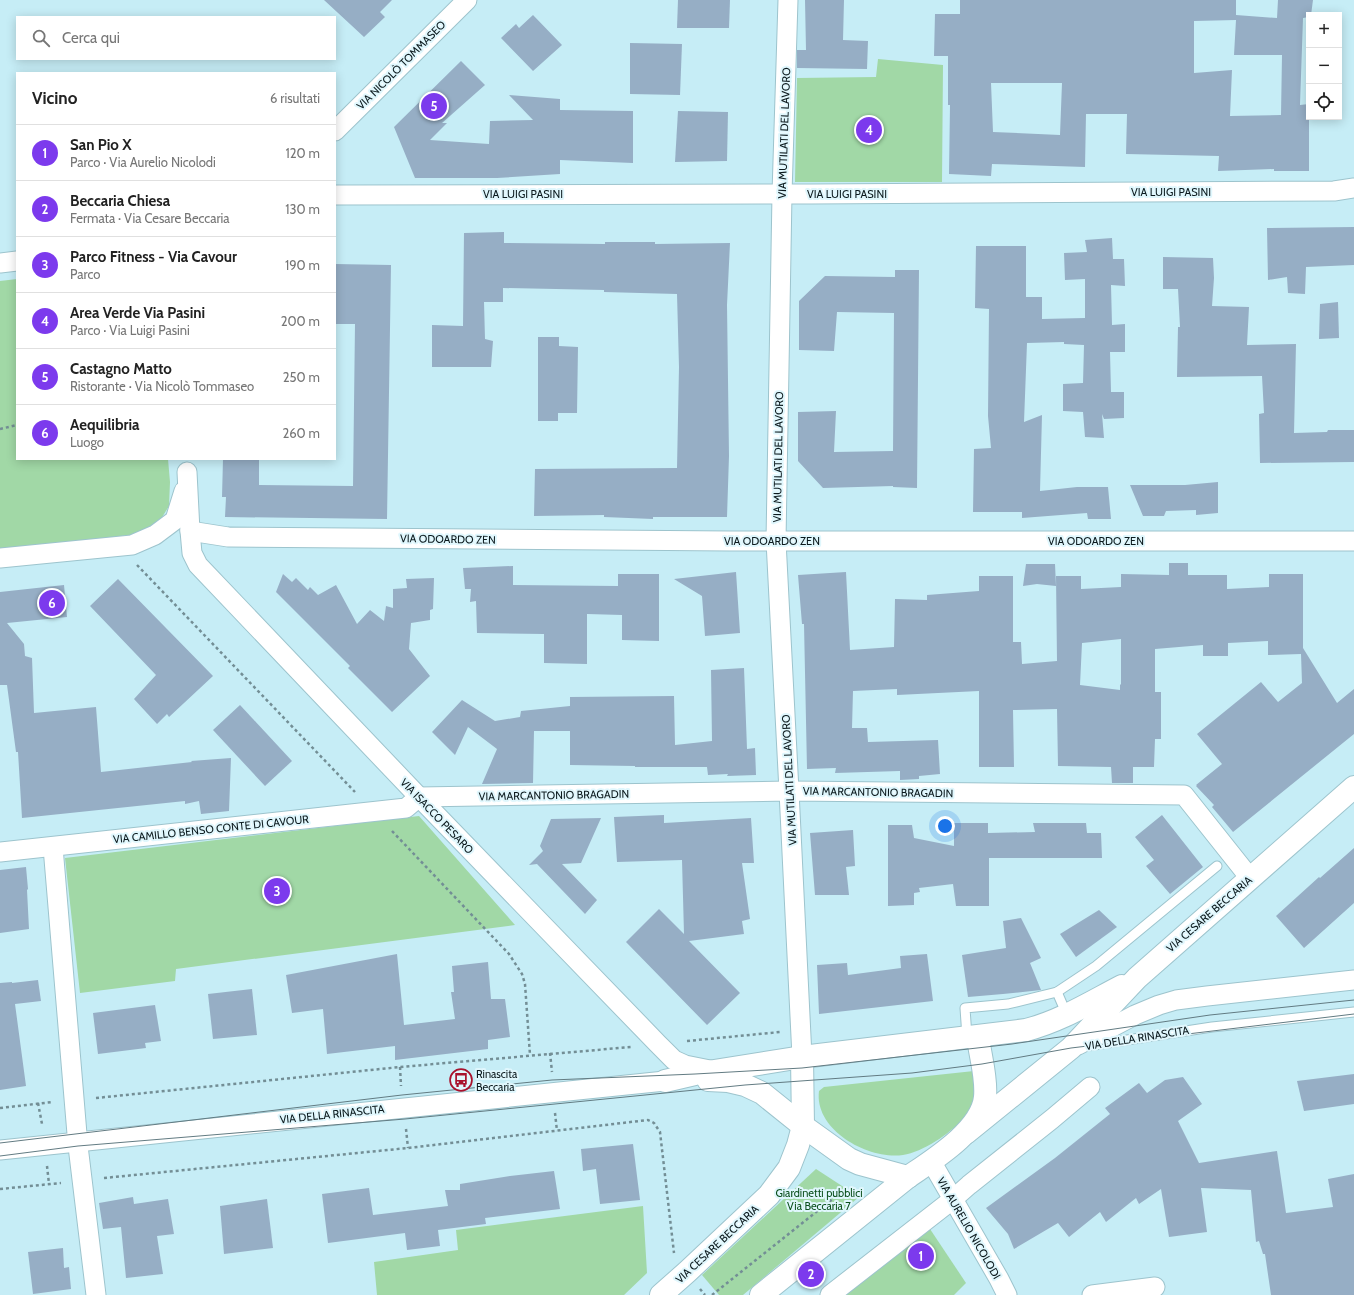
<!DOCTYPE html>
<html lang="it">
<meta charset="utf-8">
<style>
body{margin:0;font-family:Cabin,sans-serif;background:#f6f6f6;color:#222}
.controls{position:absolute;right:12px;top:12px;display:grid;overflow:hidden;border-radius:0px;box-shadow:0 2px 10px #0003}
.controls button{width:36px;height:36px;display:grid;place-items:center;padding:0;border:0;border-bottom:1px solid #e0e0e0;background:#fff;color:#222;font:20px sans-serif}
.you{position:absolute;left:945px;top:826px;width:14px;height:14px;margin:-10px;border:3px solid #fff;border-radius:50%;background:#1a73e8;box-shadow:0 0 0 6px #1a73e833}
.badge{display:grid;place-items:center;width:26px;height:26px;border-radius:50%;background:#7c3aed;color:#fff;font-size:13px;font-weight:700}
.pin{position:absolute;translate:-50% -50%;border:2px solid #fff;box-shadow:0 1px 4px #0006}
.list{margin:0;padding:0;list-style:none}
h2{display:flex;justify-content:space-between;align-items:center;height:52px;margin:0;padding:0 16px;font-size:17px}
h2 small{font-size:13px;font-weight:400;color:#767676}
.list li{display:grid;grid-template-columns:26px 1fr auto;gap:12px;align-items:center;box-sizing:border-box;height:56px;padding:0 16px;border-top:1px solid #e0e0e0}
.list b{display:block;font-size:15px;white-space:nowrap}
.list p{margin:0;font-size:13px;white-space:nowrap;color:#767676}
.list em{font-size:13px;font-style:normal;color:#767676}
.icon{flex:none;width:22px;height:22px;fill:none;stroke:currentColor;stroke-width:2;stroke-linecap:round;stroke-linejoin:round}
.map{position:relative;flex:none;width:1354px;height:1295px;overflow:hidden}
.search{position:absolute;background:#fff;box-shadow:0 2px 10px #0003;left:16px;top:16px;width:320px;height:44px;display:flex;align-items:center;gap:10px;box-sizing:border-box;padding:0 14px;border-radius:0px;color:#767676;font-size:15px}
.panel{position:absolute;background:#fff;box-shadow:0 2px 10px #0003;left:16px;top:72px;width:320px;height:388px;border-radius:0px}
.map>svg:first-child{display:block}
.green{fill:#a1d8a6}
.building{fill:#96aec5;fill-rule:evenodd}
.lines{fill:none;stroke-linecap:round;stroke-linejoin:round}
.service-casing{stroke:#9dc4cd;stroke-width:11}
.minor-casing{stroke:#9dc4cd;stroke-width:21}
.tertiary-casing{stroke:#9dc4cd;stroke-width:24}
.path{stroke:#738e95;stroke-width:2.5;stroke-dasharray:3 3;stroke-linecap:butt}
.service{stroke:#fff;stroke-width:9}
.minor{stroke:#fff;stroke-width:19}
.tertiary{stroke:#fff;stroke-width:22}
.tram{stroke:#627b82;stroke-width:1}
.labels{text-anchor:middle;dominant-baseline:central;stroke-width:4;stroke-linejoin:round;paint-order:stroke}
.street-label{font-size:11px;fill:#0c1a1e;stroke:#e0f7fd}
.poi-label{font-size:11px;fill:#0c1a1e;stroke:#e0f7fd;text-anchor:start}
.park-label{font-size:11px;fill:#0b501c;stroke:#e0f7fd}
</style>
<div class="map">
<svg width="1354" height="1295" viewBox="0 0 1354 1295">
<rect width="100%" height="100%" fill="#c6edf6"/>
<g class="green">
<path d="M878,59l65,6 -1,117h-147l2,-104 79,-1z"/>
<path d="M17,279v180h151l2,23 -1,24 -13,21 -26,8 -130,15v-269z"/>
<path d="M419,816l96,109 -339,44 -1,12 -95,12 -15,-135z"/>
<path d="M974,1071c1,5 3,10 4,15 0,4 -3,8 -4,12 -2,8 -5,15 -11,21 -14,15 -40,33 -60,36 -35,5 -89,-25 -84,-64l5,-4z"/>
<path d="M816,1169l43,28 -116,98h-24l-17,-20z"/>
<path d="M643,1206l4,67 -23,22h-247l-3,-33 84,-12 -2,-20z"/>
<path d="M930,1229l36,54 -12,12h-115z"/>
</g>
<g class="building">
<path d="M324,0h68l-12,12 5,5 -21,20z"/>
<path d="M678,0h52l-1,28h-52z"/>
<path d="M805,0h39l-1,40 25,1 -1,28 -70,-1v-18h9z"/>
<path d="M960,0h276v15l41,3 1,-18h35l-2,15h-2v2l-6,1 -3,87 9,-1v67h-35v-2l-56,2 1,-15 -93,-2 1,-40h-41l-1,53 -93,-3 -1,12 -42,-2 1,-69h-2v-49h-14l1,-42h25zM1236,20l-2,35h48l-1,60 -51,1 2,-46 -38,3v-52zM991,83h71l-2,52 -67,-3z"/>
<path d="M533,15l29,30 -29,26 -32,-33 15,-14 3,4z"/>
<path d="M630,43l52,1 -2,51 -50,-1z"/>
<path d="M461,61l24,24 -43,38h5l-17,17 59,4 1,-23 43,-1 -24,-25 51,4v11l73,1v52l-73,-3v14l-63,4h-82l-21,-51z"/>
<path d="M678,111l50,1 -1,49 -52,1z"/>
<path d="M1354,227v38l-48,2 -1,27 -17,-1 -1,-16 -19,3 -1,-52z"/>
<path d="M504,232v11l101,1v-2h50v2l75,-1 -3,62 2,151 -2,61h-74v2l-49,-2v-2l-70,1 1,-47 142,-1 2,-101 -2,-73 -73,-2v-2l-101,-2v14h-19l1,37 8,2 -2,26h-59v-42l31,1 1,-93z"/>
<path d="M1112,238l1,21h11l1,27 -14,-1 1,40 13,-1v28h-15l1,40h13v26l-20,1 -2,-5 2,24 -19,-1 -2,-25 -20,-1v-27l20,-1 1,-38 -20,-1v-2l-37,1 -3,79 18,-7 -2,76 37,-4h31l3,32h-23l-1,-6 -65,5v-6h-49l1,-63 17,-1 -3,-32 1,-107 -14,-1 1,-62h50v51h16v22l43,-1v-39l-20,1 -1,-27 23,-1 -2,-12z"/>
<path d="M1163,257l50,1 1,20 -2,28 37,1 -2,38 49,-1 -2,89 33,-1 1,-2h26v32l-94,1 -1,-49 5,-1 -2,-37 -85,1 1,-50h2l-2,-38h-15z"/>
<path d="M335,264l56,1 -4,254 -162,-2 1,-20h-4l1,-38h36v26l94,1 2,-162h-20z"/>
<path d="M895,270h24l-2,218 -24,-1v-1l-70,2 -25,-27v-49l38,-1 -2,41 59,-1 1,-138 -57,-1 -3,39 -35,-1v-49l26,-25 70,1z"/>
<path d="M1338,302l1,36 -20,1 1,-35z"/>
<path d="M538,337h21v9l19,1 -1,66h-19v8h-20z"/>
<path d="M1218,482v31l-22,2v-5l-30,1 -2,5h-21l-13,-31h55z"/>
<path d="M1169,563h19v12h39v14l42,-2v-13h34v74l34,55 17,-14v45l-121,98 -21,-25 2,-2 -18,-19 1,-1h-1l26,-21 -25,-30 64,-52 17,20 24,-19 -1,-29 -33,1v-14l-40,2v13h-25v-11l-48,4v43h6v47h-6l-1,28h-21v16h-21l-1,-16 -53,-1 -1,-57 -44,1 1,57h-35v-76l-82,4v-6l-44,2 -1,37h15l1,14 70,-2 2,34 -21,2v3l-19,1v-9l-65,2 1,-5 -29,1 -3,-145h-2l-4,-49 48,-3 4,78 44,-3 1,-48 32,1v-5l52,-4v-15h34v66h8l1,22 35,-3 -1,-85h25v13l40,-2v-13l48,1zM1121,639v45l-1,1v5l-40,-5 2,-42z"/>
<path d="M1026,564h29l1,22 -19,-2 -14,2z"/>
<path d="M513,566v19l105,1v-12h41v67l-37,-1v-25l-35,-1v50l-43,-1v-29l-67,-1 -1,-32 -6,1 1,-13h-6l-2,-21z"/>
<path d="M736,572l4,61 -35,3 -3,-40 -28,-17z"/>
<path d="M283,574l9,8 4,-4 12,12 2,-3 8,8 18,-10 21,39 13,-14 14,11 2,-15 7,2v-19l14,-1 -1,-9 28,-1 -1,31 -3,1v10l-19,3 -2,26 21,27 -38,36 -44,-44 2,-2 -74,-74z"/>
<path d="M118,579l95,97 -44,41 -2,-3 -10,10 -23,-25 22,-24 -66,-69z"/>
<path d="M64,585l3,32 -60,6 17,21 1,12 7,2 2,55 62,-6 5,65 91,-10 -1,-1 40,-3 -2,53 -28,3 -2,-13 -14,3v-3l-163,17 -4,-66h-2l-9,-67h-7v-93z"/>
<path d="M744,668l3,81 8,-1 1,27 -29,1 1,-2 -20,1 -1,-8h-72v-1l-65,-1v-34h-36l-1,52 -51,1 15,-35 -29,-22 -13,28 -23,-23 30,-32 33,21 25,-4 1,-6 49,-5v-9l104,-1 1,49 37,-4 -1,-71z"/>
<path d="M240,705l52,56 -27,25 -52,-56z"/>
<path d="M664,815v8l87,-5 3,45h-12l8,56 -8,2 2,13 -55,7 51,52 -33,32 -81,-83 33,-33 25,25 -2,-74 -65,2 -3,-45z"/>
<path d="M1162,815l41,52 -33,27 -24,-28 8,-6 -19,-23z"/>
<path d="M601,818l-20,45 -19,1 35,36 -12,14 -48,-50 -8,1 14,-14 -3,-5 11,-27z"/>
<path d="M954,823h34v10l47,-1 -2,-9h53l1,10h14l1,25h-113v48h-33l-3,-22 -34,4 1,4 -6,1v12l-26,1v-81h24l2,13 40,8z"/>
<path d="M853,830l2,36 -9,1 3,28h-34l-5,-62z"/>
<path d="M1354,848v55l-50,45 -28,-32 43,-39 1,1z"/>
<path d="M26,867l2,22 -1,1 2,39 -29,4v-63z"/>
<path d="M1099,910l18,17 -41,30 -16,-23z"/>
<path d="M1021,918l20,40 -11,5 11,27 -38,4 -35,3 -6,-42 44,-7 -3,-27z"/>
<path d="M397,954l7,71 51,-6 -4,-27h3l-2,-26 36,-4 3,37h14l5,38 -22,3v9l-93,11v-14l-68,8 -4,-45 -31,4 -6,-38z"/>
<path d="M927,954l6,47 -114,13 -2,-49 30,-2 1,12 53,-7 -1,-12z"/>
<path d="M38,980l3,21 -26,3 11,82 -26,4v-107l12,-1v1z"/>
<path d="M252,989l5,46 -44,4 -5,-45z"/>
<path d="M155,1005l6,36 -16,2 1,5 -48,6 -5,-41z"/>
<path d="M1354,1074v30l-50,7 -7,-30z"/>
<path d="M1183,1077l19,27 -24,17 21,42 78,-12 9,62 47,-6 -5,-28 26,-5v121h-83l-6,-41h-2l-4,-13 -3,1 -5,-52 -50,-2 6,44 -38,5 -8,-48 -22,15 -3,-6 -30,24 -6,-10 -31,25 -11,-14 -44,26 -6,-15 -22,-26 69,-50 55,-44 -5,-6 34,-25 8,10 18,-13z"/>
<path d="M633,1144l7,56 -40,4 -4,-35 -13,2 -2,-22z"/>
<path d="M554,1171l6,38 -75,9 1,6 -48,6 2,16 -33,4 -2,-17 -77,10 -6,-49 47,-6 4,27 75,-9 -3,-16h15v-6l50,-8z"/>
<path d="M133,1197l1,7 34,-5 6,35 -17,2 6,38 -37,4 -5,-51 -18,2 -4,-26z"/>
<path d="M267,1199l6,49 -49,6 -4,-48z"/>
<path d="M63,1248l1,20 5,-1 2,22 -38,5 -5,-42z"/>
</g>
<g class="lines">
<g class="service-casing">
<g id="service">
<path d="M1057,992l10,23"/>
<path d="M967,1037l-2,-29 43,-4 49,-12 39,-26 121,-100"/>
<path d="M1088,1046l124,-19 142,-15"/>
</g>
</g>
<g class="minor-casing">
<g id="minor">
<path d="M788,0l-6,194 -6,347 13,250 13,266"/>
<path d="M335,131l132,-131"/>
<path d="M335,195l476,-1 523,-3 20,-3"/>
<path d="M0,263l17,-2"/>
<path d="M187,472l3,59 2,22 6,12 221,232 239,247 16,16 11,5 25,5"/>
<path d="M190,531l38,6 502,4h624"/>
<path d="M0,558l132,-13 23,-10 20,-15 9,-29"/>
<path d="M419,797l370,-6 395,4 66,83"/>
<path d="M53,847l25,299 18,149"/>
<path d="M0,852l406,-44 13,-11"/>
<path d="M1078,1045l57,-30 24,-10 17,-5 31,-4 147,-16"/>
<path d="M0,1150l665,-69"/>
<path d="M931,1161l68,118 8,16"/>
<path d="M830,1295l122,-95 17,-15 83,-66 38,-32"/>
<path d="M1092,1295l63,-8"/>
</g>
</g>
<g class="tertiary-casing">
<g id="tertiary">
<path d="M708,1080l20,1 17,4 17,8 41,33 46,33 11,5 48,13"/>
<path d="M665,1081l30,-7 107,-17 224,-27c35,-9 65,-28 96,-44"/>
<path d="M966,1133l105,-85 66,-70 217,-191"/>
<path d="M661,1295l26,-23 82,-77 20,-27 9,-23 5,-19 -1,-69"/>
<path d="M761,1295l147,-118c25,-17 74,-47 77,-80 2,-20 -5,-41 -7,-60"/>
</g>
</g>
<g class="path">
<path d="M0,429l17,-4"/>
<path d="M137,565l218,227"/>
<path d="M392,831l117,123 13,20 3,10 5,71"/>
<path d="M687,1041l93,-9"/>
<path d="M550,1053l2,19"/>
<path d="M400,1067l1,19"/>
<path d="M96,1098l304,-31 231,-20"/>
<path d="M38,1103l4,21"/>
<path d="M0,1108l53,-6"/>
<path d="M555,1113l2,18"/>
<path d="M406,1129l2,19"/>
<path d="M47,1166l2,18"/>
<path d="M104,1178l304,-30 240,-28 6,3 6,9 14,121"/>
<path d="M0,1189l61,-6"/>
<path d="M700,1289l5,6"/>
<path d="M712,1295l128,-102"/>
</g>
<use href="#service" class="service"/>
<use href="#minor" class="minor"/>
<use href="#tertiary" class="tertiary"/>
<g class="tram">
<path d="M0,1143l402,-48 150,-15 143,-6 107,-6 210,-24 198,-29 144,-15"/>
<path d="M0,1156l78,-10 327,-27 340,-34 167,-12 70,-9 89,-16 283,-34"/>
</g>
</g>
<defs>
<g id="bus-ring" transform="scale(1.15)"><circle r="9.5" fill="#e0f7fd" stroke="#a9122d" stroke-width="1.5"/><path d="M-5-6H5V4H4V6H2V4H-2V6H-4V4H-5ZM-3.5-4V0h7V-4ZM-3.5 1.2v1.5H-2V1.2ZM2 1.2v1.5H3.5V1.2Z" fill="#a9122d"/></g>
</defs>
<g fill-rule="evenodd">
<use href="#bus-ring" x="461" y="1080"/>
</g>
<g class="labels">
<g class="street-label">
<text transform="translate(401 65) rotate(-45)">VIA NICOLÒ TOMMASEO</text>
<text transform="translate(784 133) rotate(-88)">VIA MUTILATI DEL LAVORO</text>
<text x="1171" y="192">VIA LUIGI PASINI</text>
<text x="523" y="194">VIA LUIGI PASINI</text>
<text x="847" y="194">VIA LUIGI PASINI</text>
<text transform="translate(778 457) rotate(-89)">VIA MUTILATI DEL LAVORO</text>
<text transform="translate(448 539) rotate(1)">VIA ODOARDO ZEN</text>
<text x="772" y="541">VIA ODOARDO ZEN</text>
<text x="1096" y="541">VIA ODOARDO ZEN</text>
<text transform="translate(789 780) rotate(-93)">VIA MUTILATI DEL LAVORO</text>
<text transform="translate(878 792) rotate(1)">VIA MARCANTONIO BRAGADIN</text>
<text transform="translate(554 795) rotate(-1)">VIA MARCANTONIO BRAGADIN</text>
<text transform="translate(437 816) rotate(46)">VIA ISACCO PESARO</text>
<text transform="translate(211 829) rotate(-6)">VIA CAMILLO BENSO CONTE DI CAVOUR</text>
<text transform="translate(1209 914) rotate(-41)">VIA CESARE BECCARIA</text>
<text transform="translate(1137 1038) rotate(-9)">VIA DELLA RINASCITA</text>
<text transform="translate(332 1114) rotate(-6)">VIA DELLA RINASCITA</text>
<text transform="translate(969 1228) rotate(60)">VIA AURELIO NICOLODI</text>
<text transform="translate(717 1244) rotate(-43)">VIA CESARE BECCARIA</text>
</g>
<g class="poi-label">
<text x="476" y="1074">Rinascita<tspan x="476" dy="13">Beccaria</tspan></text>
</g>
<g class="park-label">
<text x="819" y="1193">Giardinetti pubblici<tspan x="819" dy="13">Via Beccaria 7</tspan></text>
</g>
</g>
</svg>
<div class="controls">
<button>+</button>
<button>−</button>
<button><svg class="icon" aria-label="locate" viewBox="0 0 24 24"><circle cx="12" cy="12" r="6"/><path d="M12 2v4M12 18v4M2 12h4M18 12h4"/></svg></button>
</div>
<div class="you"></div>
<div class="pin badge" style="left:921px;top:1256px">1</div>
<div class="pin badge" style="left:811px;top:1274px">2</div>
<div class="pin badge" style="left:277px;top:891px">3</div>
<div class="pin badge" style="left:869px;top:130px">4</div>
<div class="pin badge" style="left:434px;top:106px">5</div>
<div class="pin badge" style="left:52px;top:603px">6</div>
<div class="search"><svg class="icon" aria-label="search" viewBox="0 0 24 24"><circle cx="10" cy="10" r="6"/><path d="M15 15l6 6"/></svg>Cerca qui</div>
<section class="panel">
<h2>Vicino<small>6 risultati</small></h2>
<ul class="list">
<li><span class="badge">1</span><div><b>San Pio X</b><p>Parco · Via Aurelio Nicolodi</p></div><em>120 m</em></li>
<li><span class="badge">2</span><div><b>Beccaria Chiesa</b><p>Fermata · Via Cesare Beccaria</p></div><em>130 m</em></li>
<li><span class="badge">3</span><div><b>Parco Fitness - Via Cavour</b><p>Parco</p></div><em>190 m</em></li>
<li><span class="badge">4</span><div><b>Area Verde Via Pasini</b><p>Parco · Via Luigi Pasini</p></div><em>200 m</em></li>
<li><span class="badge">5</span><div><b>Castagno Matto</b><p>Ristorante · Via Nicolò Tommaseo</p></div><em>250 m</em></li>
<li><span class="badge">6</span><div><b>Aequilibria</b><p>Luogo</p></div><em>260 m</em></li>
</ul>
</section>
</div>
